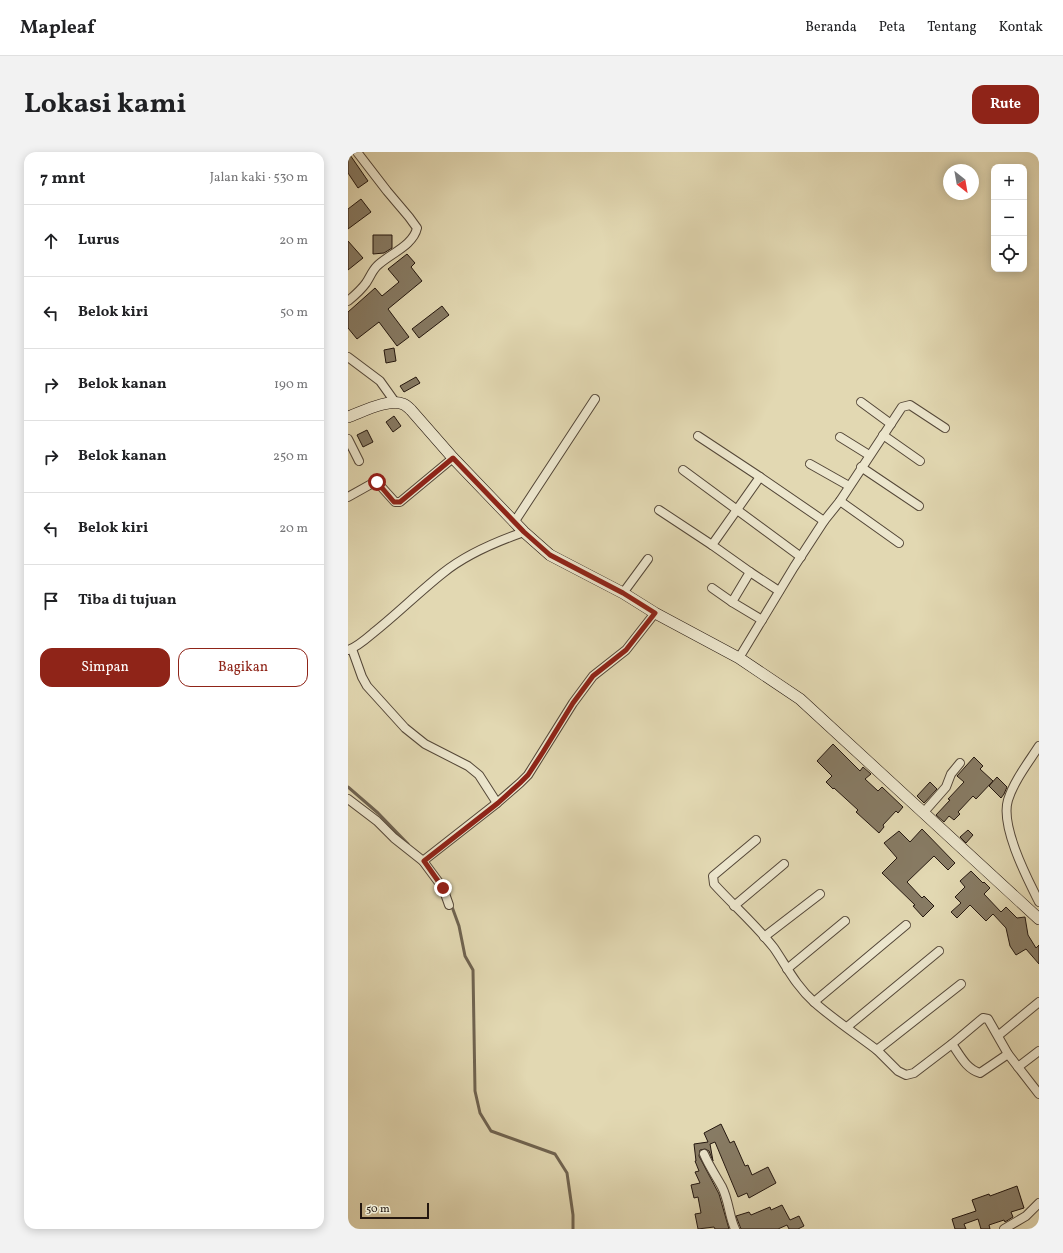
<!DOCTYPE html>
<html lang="id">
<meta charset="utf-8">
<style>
body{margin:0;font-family:Vollkorn,serif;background:#f2f2f2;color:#202124}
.controls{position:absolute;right:12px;top:12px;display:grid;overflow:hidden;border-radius:8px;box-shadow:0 2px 10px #0003}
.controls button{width:36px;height:36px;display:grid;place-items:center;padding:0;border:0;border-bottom:1px solid #e0e0e0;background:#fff;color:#202124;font:20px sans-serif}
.compass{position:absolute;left:595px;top:12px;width:36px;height:36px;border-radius:50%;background:#fff;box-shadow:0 2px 10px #0003;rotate:149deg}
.scale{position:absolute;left:12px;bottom:10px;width:69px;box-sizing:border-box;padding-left:4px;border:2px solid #24170f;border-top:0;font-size:11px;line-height:14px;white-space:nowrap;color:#24170f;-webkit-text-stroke:3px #ece6cd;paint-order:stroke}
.stop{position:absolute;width:12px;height:12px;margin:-9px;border:3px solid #8f2418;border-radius:50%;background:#fff}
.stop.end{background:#8f2418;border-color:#fff;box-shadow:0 1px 4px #0008}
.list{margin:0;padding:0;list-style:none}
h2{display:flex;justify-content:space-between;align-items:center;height:52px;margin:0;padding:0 16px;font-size:17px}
h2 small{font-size:13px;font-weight:400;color:#757577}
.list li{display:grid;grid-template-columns:26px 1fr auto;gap:12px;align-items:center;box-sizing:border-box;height:72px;padding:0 16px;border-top:1px solid #e0e0e0}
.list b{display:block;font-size:15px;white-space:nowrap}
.list em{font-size:13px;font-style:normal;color:#757577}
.actions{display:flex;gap:8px;padding:12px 16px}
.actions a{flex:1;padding:9px 0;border:1px solid #8f2418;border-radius:12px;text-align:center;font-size:14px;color:#8f2418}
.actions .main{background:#8f2418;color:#fff}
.icon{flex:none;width:22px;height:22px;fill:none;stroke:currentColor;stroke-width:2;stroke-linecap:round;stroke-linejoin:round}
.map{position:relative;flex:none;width:691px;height:1077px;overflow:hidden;border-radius:12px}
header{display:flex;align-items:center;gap:24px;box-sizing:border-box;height:56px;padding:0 20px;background:#fff;border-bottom:1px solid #e0e0e0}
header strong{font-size:19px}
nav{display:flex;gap:22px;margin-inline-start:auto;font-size:14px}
.intro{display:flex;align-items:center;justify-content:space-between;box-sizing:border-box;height:96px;padding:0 24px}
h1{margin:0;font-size:28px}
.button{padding:10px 18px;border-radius:12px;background:#8f2418;color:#fff;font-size:14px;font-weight:700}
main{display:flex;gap:24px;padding:0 24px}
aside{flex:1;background:#fff;border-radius:12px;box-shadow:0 2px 10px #0003}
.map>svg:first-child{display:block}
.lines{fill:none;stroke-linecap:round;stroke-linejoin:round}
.stream{stroke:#6f6350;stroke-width:3}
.building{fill:#877b64;stroke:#24170f}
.street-casing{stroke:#544738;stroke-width:10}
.secondary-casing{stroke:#24170f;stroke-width:12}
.street{stroke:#ece6cd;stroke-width:8}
.secondary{stroke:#ece6cd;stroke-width:11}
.route{stroke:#8f2418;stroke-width:5}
</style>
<header>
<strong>Mapleaf</strong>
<nav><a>Beranda</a><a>Peta</a><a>Tentang</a><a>Kontak</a></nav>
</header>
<div class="intro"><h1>Lokasi kami</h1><a class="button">Rute</a></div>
<main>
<aside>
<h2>7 mnt<small>Jalan kaki · 530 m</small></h2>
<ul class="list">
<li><svg class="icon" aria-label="ahead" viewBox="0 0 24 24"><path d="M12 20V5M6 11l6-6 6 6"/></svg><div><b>Lurus</b></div><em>20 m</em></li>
<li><svg class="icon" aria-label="left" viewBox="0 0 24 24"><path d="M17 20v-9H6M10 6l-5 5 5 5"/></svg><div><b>Belok kiri</b></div><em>50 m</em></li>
<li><svg class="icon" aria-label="right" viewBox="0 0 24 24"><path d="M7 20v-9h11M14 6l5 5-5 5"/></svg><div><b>Belok kanan</b></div><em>190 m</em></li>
<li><svg class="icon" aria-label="right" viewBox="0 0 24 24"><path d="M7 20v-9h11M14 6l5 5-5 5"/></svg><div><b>Belok kanan</b></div><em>250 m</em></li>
<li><svg class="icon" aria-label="left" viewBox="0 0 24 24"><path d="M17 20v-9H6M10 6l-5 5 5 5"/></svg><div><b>Belok kiri</b></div><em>20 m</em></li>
<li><svg class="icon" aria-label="arrive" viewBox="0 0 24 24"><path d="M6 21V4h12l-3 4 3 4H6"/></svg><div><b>Tiba di tujuan</b></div></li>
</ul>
<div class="actions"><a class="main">Simpan</a><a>Bagikan</a></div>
</aside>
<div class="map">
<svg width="691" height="1077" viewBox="0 0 691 1077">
<rect width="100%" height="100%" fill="#e2d8b2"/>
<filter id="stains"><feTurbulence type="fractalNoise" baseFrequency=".005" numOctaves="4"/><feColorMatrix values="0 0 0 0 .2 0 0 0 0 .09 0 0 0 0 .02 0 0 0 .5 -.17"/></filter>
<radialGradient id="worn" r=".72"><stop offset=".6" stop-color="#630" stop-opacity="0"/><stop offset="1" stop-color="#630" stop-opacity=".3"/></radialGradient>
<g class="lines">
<g class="stream">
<path d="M0,635l30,26 30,31"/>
<path d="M103,752l8,22 6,30 8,14 2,121 5,22 11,18 64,23 12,19 6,42v14"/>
</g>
</g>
<g class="building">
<path d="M0,0l20,29 -10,7 -10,-15z"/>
<path d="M13,47l10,13 -23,17v-20z"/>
<path d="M25,83h19v13l-8,5 -11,1z"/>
<path d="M0,89l15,17 -15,12z"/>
<path d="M59,102l8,9 -4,4 11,14 -34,28 21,28 -12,9 -18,-24 -22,17 -9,-11v-16l27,-24 7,8 17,-14 -11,-13z"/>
<path d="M94,154l7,9 -30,23 -7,-9z"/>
<path d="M46,196l2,13 -10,2 -2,-13z"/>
<path d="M68,225l4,6 -16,9 -4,-6z"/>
<path d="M46,264l7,10 -8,6 -7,-10z"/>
<path d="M19,278l6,12 -10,5 -6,-12z"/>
<path d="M485,592l27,27 3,-4 8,7 -6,5 13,12 4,-4 21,20 -5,6 -2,-2 -13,14 1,2 -5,6 -23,-21 2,-2 -24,-22 -1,1 -7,-7 6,-6 -15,-15z"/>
<path d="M626,605l9,9 -3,3 13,12 -17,18 -3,-3 -15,16 2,2 -6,6 -5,-4 -5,6 -8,-7 14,-15 -2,-1 16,-17 -7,-6z"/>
<path d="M649,625l10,10 -3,7 -3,4 -12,-12z"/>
<path d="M582,630l7,7 -13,14 -7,-7z"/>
<path d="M574,677l33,34 -7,7 -14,-14 -27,26 15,16 2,-2 10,10 -11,11 -10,-11 2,-1 -33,-32 15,-15 -13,-15 15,-12 11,11z"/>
<path d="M620,678l5,5 -7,8 -6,-6z"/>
<path d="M623,719l12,12 1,-1 6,6 -6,6 17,18 5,-5 11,11 8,-1 3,18 8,13 3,-3v19l-13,-15 -10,6 -6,-9 -4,-18 -13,-14 -7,7 -16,-16 -13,13 -6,-6 10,-9 -6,-6 10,-10 -5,-6z"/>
<path d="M373,972l9,19 4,-2 11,25 3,-1 4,10 16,-8 8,16 -27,15 -2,-5 -9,4 -23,-55 -5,2 3,17 -4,-10 -4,-2 -5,1 -1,6 20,38 10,35h-14l-1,-2 -16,2 -3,-15 6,-1 -3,-16 -4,1 -3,-13 9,-2 -5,-11 4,-1 -4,-10h1l-2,-17 14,-2 -4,-9z"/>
<path d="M669,1034l7,22 -13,4 2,5 -8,5 -1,-2 -15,5 1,4h-9l-3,-10 -14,5 2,5h-11l-3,-10 24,-8 -4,-11 17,-6 1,2z"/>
<path d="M434,1053l8,15 9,-4 5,10 -6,3h-9l-2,-4 -9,4h-37l-5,-13 13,-4 2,3 19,-8 1,3z"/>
</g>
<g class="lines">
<g class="street-casing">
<g id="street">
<path d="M0,149c6,-5 13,-11 18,-18 4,-6 6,-12 11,-17 12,-12 36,-20 40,-38l-8,-11 -22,-26 -30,-39"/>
<path d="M0,205l32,24 15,21"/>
<path d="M513,250l30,22"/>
<path d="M535,283l37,26"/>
<path d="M350,284l62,41"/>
<path d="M492,285l29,18"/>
<path d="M0,287l11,22"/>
<path d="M462,312l39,22"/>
<path d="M513,315l58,39"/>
<path d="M335,318l118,87"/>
<path d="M0,345l25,-14 4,-1 18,20h5l53,-44"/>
<path d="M492,349l59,42"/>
<path d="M311,358l53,35"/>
<path d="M167,369l80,-122"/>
<path d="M402,420l-18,30 30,18"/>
<path d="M364,436l20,14"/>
<path d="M431,439l-29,-19 -38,-27 48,-68 64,44"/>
<path d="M275,441l25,-34"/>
<path d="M4,497l10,28 5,9 38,42 20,16 43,22 11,9 18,28"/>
<path d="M0,498c9,-3 18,-11 25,-17 24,-19 46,-41 70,-60 21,-17 55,-32 81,-41"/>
<path d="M391,506l55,-91 30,-46 16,-20 62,-94 8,-2 35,23"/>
<path d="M691,594c-11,17 -25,35 -31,54 -8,26 19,78 31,102"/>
<path d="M0,647l29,22 17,17 29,23 74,-58 23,-20 8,-8 45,-72 20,-27 33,-26 29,-37"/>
<path d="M576,660l22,-25 5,-13 9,-11"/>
<path d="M408,688l-43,36 1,8c19,21 42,41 60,64 13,19 22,38 40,54 19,17 42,32 63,48"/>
<path d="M75,709l20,27 6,17"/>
<path d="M386,754l50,-42"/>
<path d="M416,785l56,-43"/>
<path d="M439,817l58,-48"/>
<path d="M613,832l-84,66 21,21 8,4 8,-2 38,-29c8,11 14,25 28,29l28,-19"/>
<path d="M466,850l92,-77"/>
<path d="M499,875l92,-76"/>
<path d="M651,883l40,-33"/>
<path d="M604,892l31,-26 5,1 20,35 31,40"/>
<path d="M670,915l21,-16"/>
<path d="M356,1002c5,12 12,22 18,33 7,14 7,29 13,42"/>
<path d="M656,1077l22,-13 13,-13"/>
</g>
</g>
<g class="secondary-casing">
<path id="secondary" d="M0,265c14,-5 41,-19 55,-13 3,1 6,4 8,6l42,48 71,74 26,23 73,38 32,20 84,45 61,41 239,220"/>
</g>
<use href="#street" class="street"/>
<use href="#secondary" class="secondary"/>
</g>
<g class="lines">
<path class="route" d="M29,330l17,20h6l53,-44 71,74 26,23 73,38 32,20 -29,37 -33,26 -20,27 -30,49 -15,23 -8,8 -22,20 -74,58 19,27"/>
</g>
<rect width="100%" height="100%" filter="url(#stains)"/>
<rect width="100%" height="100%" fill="url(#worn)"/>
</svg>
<div class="controls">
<button>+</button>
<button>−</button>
<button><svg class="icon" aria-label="locate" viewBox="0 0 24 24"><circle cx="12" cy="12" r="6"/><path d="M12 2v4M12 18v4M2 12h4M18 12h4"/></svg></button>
</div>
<svg class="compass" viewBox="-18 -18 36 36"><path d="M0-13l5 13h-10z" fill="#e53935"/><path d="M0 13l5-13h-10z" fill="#757577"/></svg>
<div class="scale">50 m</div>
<div class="stop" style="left:29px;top:330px"></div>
<div class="stop end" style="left:95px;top:736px"></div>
</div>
</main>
